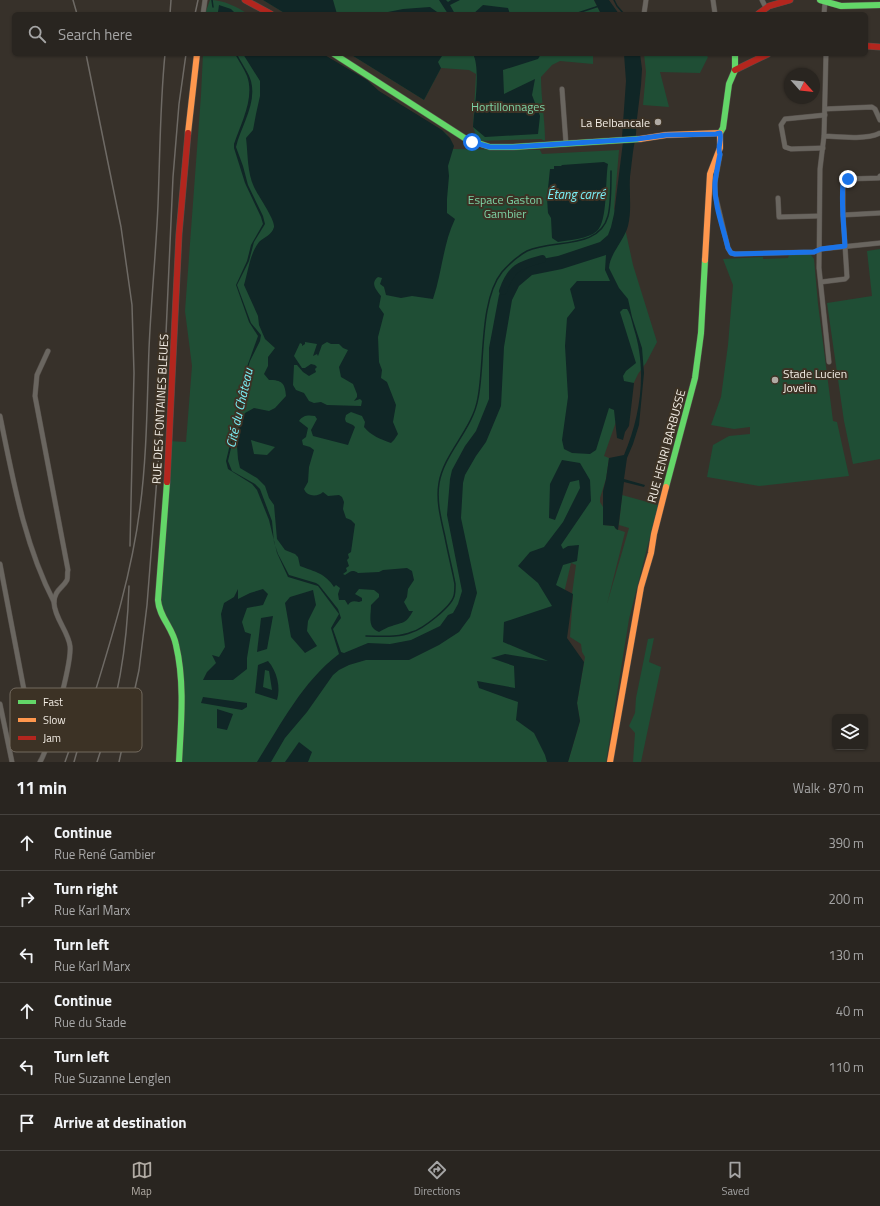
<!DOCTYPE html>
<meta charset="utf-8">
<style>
body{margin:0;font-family:"Titillium Web",sans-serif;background:#35312d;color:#f1f3f6}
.controls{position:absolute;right:12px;bottom:12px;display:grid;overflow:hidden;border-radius:6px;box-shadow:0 1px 3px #0004}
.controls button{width:36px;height:36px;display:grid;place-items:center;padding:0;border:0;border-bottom:1px solid #45423e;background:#292520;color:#f1f3f6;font:20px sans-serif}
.compass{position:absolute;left:784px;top:68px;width:36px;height:36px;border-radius:50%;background:#292520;box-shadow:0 1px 3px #0004;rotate:117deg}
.stop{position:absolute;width:12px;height:12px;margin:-9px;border:3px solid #1a73e8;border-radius:50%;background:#fff}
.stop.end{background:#1a73e8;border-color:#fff;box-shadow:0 1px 4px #0008}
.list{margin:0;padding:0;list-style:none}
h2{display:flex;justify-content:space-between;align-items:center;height:52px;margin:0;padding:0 16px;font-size:17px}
h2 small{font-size:13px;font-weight:400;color:#a5a5a5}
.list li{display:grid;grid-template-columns:26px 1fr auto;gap:12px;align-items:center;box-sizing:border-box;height:56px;padding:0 16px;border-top:1px solid #45423e}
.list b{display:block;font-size:15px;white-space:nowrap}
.list p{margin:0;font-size:13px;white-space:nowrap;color:#a5a5a5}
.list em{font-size:13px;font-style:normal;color:#a5a5a5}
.icon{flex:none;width:22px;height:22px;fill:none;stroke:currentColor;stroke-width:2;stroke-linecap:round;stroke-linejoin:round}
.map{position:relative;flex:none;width:880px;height:762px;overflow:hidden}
.search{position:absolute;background:#292520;box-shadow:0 1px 3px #0004;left:12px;right:12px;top:12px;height:44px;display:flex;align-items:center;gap:10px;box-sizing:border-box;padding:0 14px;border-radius:6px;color:#a5a5a5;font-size:15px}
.sheet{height:388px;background:#292520}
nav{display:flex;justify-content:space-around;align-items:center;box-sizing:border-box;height:56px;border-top:1px solid #45423e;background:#292520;font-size:11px;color:#a5a5a5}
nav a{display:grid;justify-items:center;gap:2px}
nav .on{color:#b1aba4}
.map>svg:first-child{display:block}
.green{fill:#1f4e35}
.water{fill:#102626;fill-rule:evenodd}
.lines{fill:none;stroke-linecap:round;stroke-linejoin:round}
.stream{stroke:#102626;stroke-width:1.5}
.river{stroke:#102626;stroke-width:8}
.street-casing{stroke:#554f4a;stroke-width:5.5}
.fast-casing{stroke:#554f4a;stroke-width:7}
.slow-casing{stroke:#554f4a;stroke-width:7}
.jam-casing{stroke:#554f4a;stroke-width:7}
.street{stroke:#6a6660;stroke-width:4.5}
.fast{stroke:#63d668;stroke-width:6}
.slow{stroke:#ff974d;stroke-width:6}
.jam{stroke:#b3261e;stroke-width:6}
.rail{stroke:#6e6a65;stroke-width:1.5}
.route{stroke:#1a73e8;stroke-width:5}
.poi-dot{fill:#b1aba4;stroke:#3c3225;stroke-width:1.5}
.labels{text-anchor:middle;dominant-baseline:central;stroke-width:4;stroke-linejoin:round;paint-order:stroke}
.park-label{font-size:12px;fill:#7dd3a5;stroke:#3c3225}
.poi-label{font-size:12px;fill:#f3ede5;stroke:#3c3225;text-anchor:end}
.street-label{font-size:12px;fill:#f3ede5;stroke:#3c3225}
.water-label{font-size:13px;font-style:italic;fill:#7af0f7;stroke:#3c3225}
.key{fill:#3c3225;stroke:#736a5f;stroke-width:1}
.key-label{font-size:11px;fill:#f3ede5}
</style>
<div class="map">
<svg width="880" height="762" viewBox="0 0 880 762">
<rect width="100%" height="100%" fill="#37312a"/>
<g class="green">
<path d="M210,0c14,0 27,7 38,14h-43z"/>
<path d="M263,0h331l7,14h-315z"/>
<path d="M203,54h111l133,80 6,15 87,1 2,4 77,-4 -5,59 9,10 10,46 24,77 -11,21 -8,11 -20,42 -14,40 5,2 -3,21 -6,19v4l3,5v18l11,1 2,3 9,3 -18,72 22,-76 -10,-3 3,-30 36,10 -29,114 -23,143h-38l12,-41 -3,-18 8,-46 -3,-5 -1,-8 -11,-7 3,-42 -1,-1 4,-29 -5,-2 -10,43v156h-382l2,-56 -5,-60 -18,-43 11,-162 17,1 6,-76 -7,-55 16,-216z"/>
<path d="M350,54h243v10l-33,-3 -8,4 -11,12c0,22 4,43 4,64l-4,-2 -63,2 -5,-14 3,-53 -7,-4 -28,-2 -17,32z"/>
<path d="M644,54h61l3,3 -8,16 -40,-1 9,35 -26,-2 3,-33z"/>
<path d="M880,249v210l-27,5 -9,-43 -17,-118 45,-7 -5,-45z"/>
<path d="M789,255h22l3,4 4,45 15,117 4,1 12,54 -90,10 -52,-9 6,-32 16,-9 21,-2v-7l-16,2 -23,-4 10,-28 7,-52 5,-60 -10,-26 40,-2v2l25,-1z"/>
<path d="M654,638l-5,24 12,5 -20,95h-8l2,-29 -6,-7 6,-13 1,-15 12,-59z"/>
</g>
<g class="water">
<path d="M263,0h70l4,14h-51z"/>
<path d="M439,0h7l2,2 3,-2h9l-10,5 5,9h-7z"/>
<path d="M594,0h15l10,14h-18z"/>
<path d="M219,5l12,4 5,5h-16l-2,-2z"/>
<path d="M483,5l25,3 2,6h-37z"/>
<path d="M430,7l10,7h-62l25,-5z"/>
<path d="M235,54h2c4,9 11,17 14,27 6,23 -10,45 -15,66l7,19 5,19 15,31 2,8 -11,18 -5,19 -12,24 14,38 10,12 -1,6 -10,20 -6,19 -3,25 -13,56 4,10 23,13 5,5 12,32 2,21 4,12 11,21 27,8 3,2 19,24 3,9 -8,11 8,23 3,1 24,-10 22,1 21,-4 29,-14 8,-11 5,-2 5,-9 4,-13 -15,-76 3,-36 2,-9 13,-24 11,-15 13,-32v-51l10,-53 4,-8 8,-12 15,-11 10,-4 22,-4 42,-14 8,-7 3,-8 3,-13 9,-72 -1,-5 4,-56 -2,-27h16l2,15 -1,16 -5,42c1,9 -2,16 -3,25 -1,8 -2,16 -3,25 -1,16 2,33 -2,49 -4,15 -18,27 -19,42l10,20 9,11 4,18 10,31 2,25 -5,52 -6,19 -6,14 -3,21 21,6 -1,2 -20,-5 -6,48 -2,-1 -2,-3 -11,-1v-34l3,-12 3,-21 15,-3c17,-40 23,-85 10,-126 -2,-7 -3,-14 -7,-20h-4l-3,3 16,51 -10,8 -3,5 1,5 10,2 -5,43 -4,6 -2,8 -6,-2 -3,-28 -5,-2 -13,42 -6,4 -18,-1 -8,-4 -2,-9 6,-43 -3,-51 2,-28 8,-10 -5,-19 7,-8h33l-5,-11 1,-15 -44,14 -30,6 -13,11 -7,14 -8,47 -3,59 -15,36 -10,14 -11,19 -2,8 -2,35 16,75 -7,24 -11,15 -20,13 -30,15h-43l-17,5 -10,5 -6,5 -26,37 -22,26 -14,24h-14c24,-38 46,-81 82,-108l-8,-26 8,-14 -21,-28 -30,-9 -11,-24 -8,-33 -12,-30 -5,-6 -24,-15 -2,-8 13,-54 4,-29 15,-42 -9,-14 -13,-37 11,-24 4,-16 12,-21 -2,-7 -16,-34 -11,-35v-4c7,-21 21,-46 13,-68 -3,-7 -8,-15 -12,-22z"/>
<path d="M243,54h80l44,26 12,11 63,39 8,8 4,8 -6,20 1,10 -2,23v14l8,6c-12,25 -13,54 -22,80l-21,-3 -11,2 -15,-3 -2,-8 -4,-3 2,-6 -4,-1c-8,6 -2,13 3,19l-2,11 5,7 -6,23 1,25 3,8 -1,8 6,4 9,23 -3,17 5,12 -4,6 -3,3c-9,-3 -21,-8 -27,-16l1,-5 -3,-6 -11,-4 -5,3 -1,4 1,3 7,3 2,2 -7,18 -35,-9 -2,-6 6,-11 -2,-3c-7,-1 -12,-1 -16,5l9,7 -2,9 -4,3 1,5 7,2 4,3 -5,17 -1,15 -4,7c3,8 14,8 19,3l5,4 11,-1 3,2 2,5 -1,7 3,9 5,2 4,4 -4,28 -3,2 1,4 -2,2 2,6 -3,2 1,3 -4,3 2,1c5,-3 7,-6 13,-2l21,-1 4,-2 24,-2 5,3 2,9 -6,9 -1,8 -3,5 5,9h4c-7,13 -10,11 -21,15 -5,1 -9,4 -13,6 -12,-4 -8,-16 -8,-27l8,-8v-3l-5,-4 -15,-1 -4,5 7,4v3l-3,1c-4,-1 -8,-2 -11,3l-3,-5h-6l-1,-6 2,-6 -4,-3 -2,2c-9,-14 -19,-15 -34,-21l-2,-9 -3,-3 -10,-4 -8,-11 -3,-34 -5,-7 -4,-12 -8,-8 -17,-10 -2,-9 -2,-27 9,-19 9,-5 15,3 6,-3 11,-12c-1,-13 -4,-16 -17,-16l-5,-6 4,-8v-9l7,-9 -10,-9 -6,-14 -1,-9 -14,-31c4,-13 6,-32 15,-43 5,-5 13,-7 15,-15 1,-8 -16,-31 -20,-40 -7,-15 -6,-33 -8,-49l7,-8 3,-16 4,-18v-15zM305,342l12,2 -4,12 4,-2 1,2 4,-11 5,-3 4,2h8l4,4 5,2 -9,17 2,10 12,7 4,10v3l-3,4 6,-2 2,2 -1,5 -34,-1 -6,-3 -7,1 -5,-2 -5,-8 -8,-3 -3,-5 1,-20h3l6,7 6,4 7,-4 -1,-3 2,-2 -2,-2 -4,-1 -6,4h-3l-8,-12 6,-13 2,1v2l3,-2zM251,440l24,7 -8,8 -13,-1z"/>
<path d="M350,54h104l-12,2 -4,6 3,6 -17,32z"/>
<path d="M473,54h68l-3,5 -35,11 1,24 31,-15 -3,16 8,21 -2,18 -53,3 -12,-10c1,-17 8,-58 0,-73z"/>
<path d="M604,162l4,2c-3,16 0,57 -11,67 -9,8 -27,9 -39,11l-6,-4 -1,-20 -3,-5 -1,-15 3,-29h4v-3h7l1,-1z"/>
<path d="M562,460l18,3 10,17 1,21 -30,44 2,4 5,-3 11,-1 -2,16 -14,4 -7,20 17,9 -6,44 17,24 -7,41 3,18 -12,41h-21l-2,-7 -11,-22 -18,-13 2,-18 -39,-14 -2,-7 38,7 -1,-22 -23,-8 14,-4 43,7 -45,-19 1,-20 48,-16 -14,-23 -20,-17 12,-14 14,-5 19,-25 17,-34 -1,-8 -9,2 -15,38 -6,-2 1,-34z"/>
<path d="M238,589v10l12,-6 13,-4 5,5 -5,11 -16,3 -5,14 3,10 6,2 -4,24v11l-14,11h-30l4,-8 9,-9 -4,-8 7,2 6,-10 -4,-33 3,-11 10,-6z"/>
<path d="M313,590l3,15 -8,16 -1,10 10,15 -12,7 -14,-16 -6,-34 5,-6z"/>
<path d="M273,616l-6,33 -10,3 4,-34z"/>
<path d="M268,661c9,10 13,27 9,39l-22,-7 3,-28zM265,670l4,1 3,19 -9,-3z"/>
<path d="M203,697l44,6v4l-5,3 -41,-7z"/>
<path d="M217,709l16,5 -6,16 -10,-2z"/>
<path d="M299,742l13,10 -4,10h-23z"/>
</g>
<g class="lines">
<g class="stream">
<path d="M212,0l1,7"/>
<path d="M614,0l3,6 7,8"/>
<path d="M575,14l24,-8"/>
<path d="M366,636c15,0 32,2 46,-4 11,-3 39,-25 42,-36 1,-3 1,-8 1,-12 -3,-16 -7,-31 -10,-47 -4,-18 -9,-36 -6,-54 5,-30 34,-54 39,-85 7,-35 1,-97 24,-126 7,-8 16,-16 25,-21 26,-12 72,-1 81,-35 3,-11 3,-33 3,-45"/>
</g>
<path class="river" d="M503,291c8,-23 16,-26 39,-32"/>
<g class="street-casing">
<g id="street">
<path d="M713,0l2,14"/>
<path d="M762,0l4,8"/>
<path d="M203,14l2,-14"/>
<path d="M644,14l2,-14"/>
<path d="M824,14l1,-12"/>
<path d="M826,54l-2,82 -4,33 -1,99 10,94"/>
<path d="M562,89l4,55"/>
<path d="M825,109l47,-2 3,2 5,11"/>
<path d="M824,136c15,1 44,4 56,-3"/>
<path d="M823,148l-32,1 -6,-2 -4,-22 4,-6 40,-4"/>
<path d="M720,155l-5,27v12l13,54 3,5 4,1 79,-2 7,-3 59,-6"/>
<path d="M778,198l1,19 40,-1"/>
<path d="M843,215l37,-2"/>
<path d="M821,282l24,-3 2,-2 -4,-62v-31l4,-5 32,-1 1,-2"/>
<path d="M0,416c13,63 24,128 54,186"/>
<path d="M0,564l24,126 6,15 10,13 4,12 2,12"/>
<path d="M0,704l12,58"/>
<path d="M40,762c9,-15 32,-99 30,-116 -2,-15 -15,-27 -16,-43 0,-13 9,-15 13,-23 1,-3 0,-7 1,-10l-33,-174 2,-21 11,-24"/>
</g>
</g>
<g class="fast-casing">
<g id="fast">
<path d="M820,0l21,6 39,-1"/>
<path d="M334,54l132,85 24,8h23l127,-8"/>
<path d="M720,133l3,-5 6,-44 6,-14v-16"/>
<path d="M167,482l-9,118c1,17 15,28 18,45 9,38 5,78 3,117"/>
<path d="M666,487l29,-109 6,-45 4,-73"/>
</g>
</g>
<g class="slow-casing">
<g id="slow">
<path d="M188,133l9,-79"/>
<path d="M640,139l26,-4 54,-2"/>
<path d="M705,260l5,-86 10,-26v-15"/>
<path d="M610,762l31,-175 10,-34 3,-19 12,-47"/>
</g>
</g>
<g class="jam-casing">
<g id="jam">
<path d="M245,0l26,14"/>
<path d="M758,14l11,-8 21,-6"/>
<path d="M866,46l14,1"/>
<path d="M735,70l33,-16"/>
<path d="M167,482l12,-248 9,-101"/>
</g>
</g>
<use href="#street" class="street"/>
<use href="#fast" class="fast"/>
<use href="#slow" class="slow"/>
<use href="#jam" class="jam"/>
<g class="rail">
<path d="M73,0l4,14"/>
<path d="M170,14l1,-14"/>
<path d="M195,14l3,-14"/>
<path d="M86,54l35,173 11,78 2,68 -4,173"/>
<path d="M65,762l24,-68"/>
<path d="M74,762c24,-84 55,-167 66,-254 7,-53 7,-106 9,-159 2,-48 7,-96 9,-144 2,-50 2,-101 7,-151"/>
<path d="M97,762c21,-61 30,-112 32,-176"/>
<path d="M119,762l20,-92 8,-65 16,-204 10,-224 6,-73 7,-50"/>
</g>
</g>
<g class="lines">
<path class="route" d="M472,142l18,5h23l124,-8 29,-4 50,-1 4,-1c2,7 -3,15 0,21 -2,10 -4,19 -5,29 -1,22 8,44 13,65l3,5 4,1 79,-2 7,-3 24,-3c-1,-20 -4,-41 -2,-62l5,-5"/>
</g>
<g class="poi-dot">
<circle cx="658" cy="122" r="4"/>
<circle cx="775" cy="380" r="4"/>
</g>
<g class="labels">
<g class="park-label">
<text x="508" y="106">Hortillonnages</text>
<text x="505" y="199">Espace Gaston<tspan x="505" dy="14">Gambier</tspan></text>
</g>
<g class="poi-label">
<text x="650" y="122">La Belbancale</text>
<text x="783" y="373" text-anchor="start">Stade Lucien<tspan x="783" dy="14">Jovelin</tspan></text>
</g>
<g class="street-label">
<text transform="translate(160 409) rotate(-87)">RUE DES FONTAINES BLEUES</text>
<text transform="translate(666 446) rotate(-75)">RUE HENRI BARBUSSE</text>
</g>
<g class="water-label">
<text x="576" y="194">Étang carré</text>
<text transform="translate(239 408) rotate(-77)">Cité du Château</text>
</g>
</g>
<rect x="10" y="688" width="132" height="64" rx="6" class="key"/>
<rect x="18" y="700" width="18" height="4" fill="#63d668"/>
<rect x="18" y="718" width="18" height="4" fill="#ff974d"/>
<rect x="18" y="736" width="18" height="4" fill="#b3261e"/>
<g class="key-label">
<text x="43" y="706">Fast</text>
<text x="43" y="724">Slow</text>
<text x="43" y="742">Jam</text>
</g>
</svg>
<div class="controls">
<button><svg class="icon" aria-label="layers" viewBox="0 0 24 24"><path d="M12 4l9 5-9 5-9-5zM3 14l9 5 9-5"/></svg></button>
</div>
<svg class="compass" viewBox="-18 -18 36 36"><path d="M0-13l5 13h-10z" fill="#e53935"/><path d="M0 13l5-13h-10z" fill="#a5a5a5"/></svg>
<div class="stop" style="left:472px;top:142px"></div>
<div class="stop end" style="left:848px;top:179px"></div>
<div class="search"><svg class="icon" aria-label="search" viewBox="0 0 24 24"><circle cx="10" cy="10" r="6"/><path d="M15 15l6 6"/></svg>Search here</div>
</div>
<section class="sheet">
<h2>11 min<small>Walk · 870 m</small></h2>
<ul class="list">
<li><svg class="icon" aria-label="ahead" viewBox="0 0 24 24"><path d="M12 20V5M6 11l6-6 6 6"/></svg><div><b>Continue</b><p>Rue René Gambier</p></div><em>390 m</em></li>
<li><svg class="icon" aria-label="right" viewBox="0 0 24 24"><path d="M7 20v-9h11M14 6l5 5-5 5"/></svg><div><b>Turn right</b><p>Rue Karl Marx</p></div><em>200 m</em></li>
<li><svg class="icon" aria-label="left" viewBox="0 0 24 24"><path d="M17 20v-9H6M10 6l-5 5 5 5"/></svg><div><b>Turn left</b><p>Rue Karl Marx</p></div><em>130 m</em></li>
<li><svg class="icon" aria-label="ahead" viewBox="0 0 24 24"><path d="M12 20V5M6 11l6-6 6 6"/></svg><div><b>Continue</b><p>Rue du Stade</p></div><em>40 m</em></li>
<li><svg class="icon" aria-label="left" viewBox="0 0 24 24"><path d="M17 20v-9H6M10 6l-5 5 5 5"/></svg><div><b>Turn left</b><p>Rue Suzanne Lenglen</p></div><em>110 m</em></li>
<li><svg class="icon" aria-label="arrive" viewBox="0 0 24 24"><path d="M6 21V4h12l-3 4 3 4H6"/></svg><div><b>Arrive at destination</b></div></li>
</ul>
</section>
<nav>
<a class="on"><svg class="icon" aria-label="map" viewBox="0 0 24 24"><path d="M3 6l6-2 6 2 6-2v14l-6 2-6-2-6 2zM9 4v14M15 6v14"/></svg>Map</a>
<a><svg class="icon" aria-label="directions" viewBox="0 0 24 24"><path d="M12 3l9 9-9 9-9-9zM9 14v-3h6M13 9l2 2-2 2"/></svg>Directions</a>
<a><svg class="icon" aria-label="saved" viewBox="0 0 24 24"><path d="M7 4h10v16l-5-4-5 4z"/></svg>Saved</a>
</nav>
